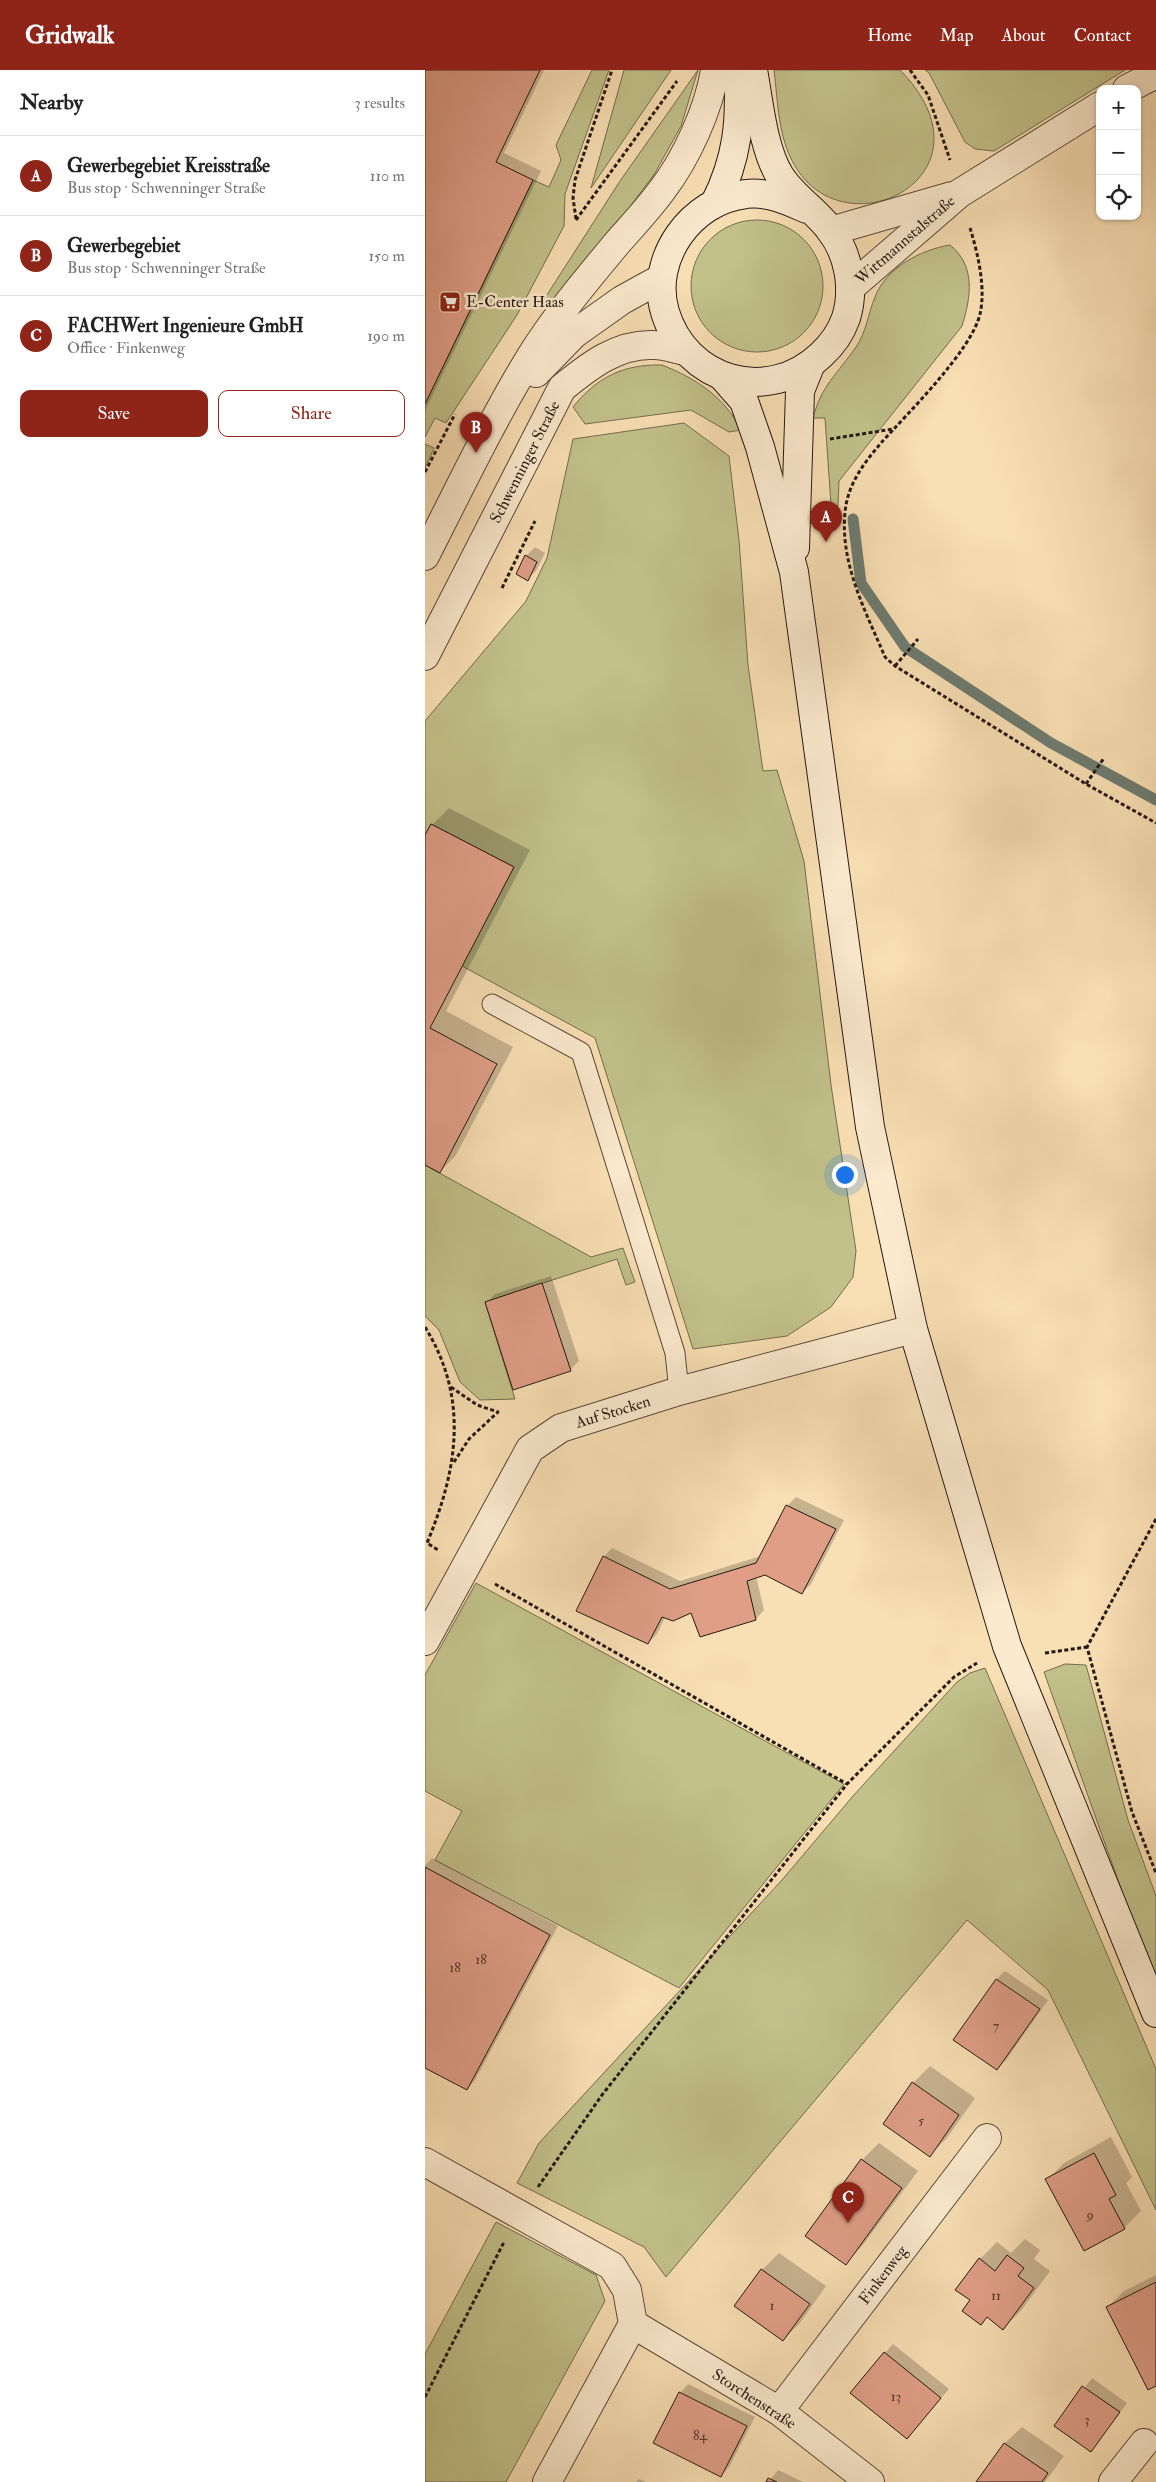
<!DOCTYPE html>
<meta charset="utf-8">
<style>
body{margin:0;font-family:"IM FELL Double Pica",serif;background:#f6f6f6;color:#222}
.controls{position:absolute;right:15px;top:15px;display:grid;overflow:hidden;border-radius:10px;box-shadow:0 1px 4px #0004}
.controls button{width:45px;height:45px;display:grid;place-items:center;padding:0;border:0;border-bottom:1px solid #e0e0e0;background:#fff;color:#222;font:25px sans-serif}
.you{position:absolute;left:419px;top:1104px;width:18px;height:18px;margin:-12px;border:4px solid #fff;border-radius:50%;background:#1a73e8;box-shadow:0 0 0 8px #1a73e833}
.badge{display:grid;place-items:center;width:32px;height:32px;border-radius:50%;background:#8f2418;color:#fff;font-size:16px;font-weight:700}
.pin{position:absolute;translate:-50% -41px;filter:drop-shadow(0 1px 2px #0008)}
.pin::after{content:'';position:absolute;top:26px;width:18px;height:15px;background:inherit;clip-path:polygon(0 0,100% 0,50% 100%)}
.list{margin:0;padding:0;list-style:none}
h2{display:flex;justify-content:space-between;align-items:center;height:65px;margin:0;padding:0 20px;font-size:21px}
h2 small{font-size:16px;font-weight:400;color:#767676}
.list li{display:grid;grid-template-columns:32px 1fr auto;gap:15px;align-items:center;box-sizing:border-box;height:80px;padding:0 20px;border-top:1px solid #e0e0e0}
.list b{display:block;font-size:19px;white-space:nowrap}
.list p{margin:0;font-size:16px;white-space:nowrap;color:#767676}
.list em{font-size:16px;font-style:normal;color:#767676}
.actions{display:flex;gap:10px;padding:15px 20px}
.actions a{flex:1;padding:11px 0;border:1px solid #8f2418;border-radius:10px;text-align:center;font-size:18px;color:#8f2418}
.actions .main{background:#8f2418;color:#fff}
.icon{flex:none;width:28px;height:28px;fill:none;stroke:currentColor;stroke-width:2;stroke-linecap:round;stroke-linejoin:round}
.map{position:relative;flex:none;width:731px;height:2412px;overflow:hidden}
header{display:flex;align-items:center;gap:30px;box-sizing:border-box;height:70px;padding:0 25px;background:#8f2418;color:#fff}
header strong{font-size:24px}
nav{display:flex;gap:28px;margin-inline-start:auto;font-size:18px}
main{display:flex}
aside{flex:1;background:#fff}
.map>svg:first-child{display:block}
.green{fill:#c2c18a;stroke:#736d4f}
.shadow{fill:#0003}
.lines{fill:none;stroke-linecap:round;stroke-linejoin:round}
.stream{stroke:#6d7b70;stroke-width:11}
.building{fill:#e09e87;stroke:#241914}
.lane-casing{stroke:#594a3c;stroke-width:21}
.street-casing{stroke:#594a3c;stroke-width:30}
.secondary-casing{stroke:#241914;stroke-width:30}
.path{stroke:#241914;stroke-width:3;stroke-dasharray:4 2.5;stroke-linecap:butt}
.lane{stroke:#fbeace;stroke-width:19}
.street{stroke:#fbeace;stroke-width:28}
.secondary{stroke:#fbeace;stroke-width:28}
.labels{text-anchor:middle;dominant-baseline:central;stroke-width:5;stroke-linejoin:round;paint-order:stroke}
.number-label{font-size:14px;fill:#533a31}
.street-label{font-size:16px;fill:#241914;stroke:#fbeace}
.poi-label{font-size:16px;fill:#241914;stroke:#fbeace;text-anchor:start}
</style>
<header>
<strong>Gridwalk</strong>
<nav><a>Home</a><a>Map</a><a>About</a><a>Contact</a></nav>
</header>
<main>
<aside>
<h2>Nearby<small>3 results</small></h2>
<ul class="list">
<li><span class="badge">A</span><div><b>Gewerbegebiet Kreisstraße</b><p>Bus stop · Schwenninger Straße</p></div><em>110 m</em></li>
<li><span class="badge">B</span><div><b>Gewerbegebiet</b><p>Bus stop · Schwenninger Straße</p></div><em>150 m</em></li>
<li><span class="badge">C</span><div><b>FACHWert Ingenieure GmbH</b><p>Office · Finkenweg</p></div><em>190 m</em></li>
</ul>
<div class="actions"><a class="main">Save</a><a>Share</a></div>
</aside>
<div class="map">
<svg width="731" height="2412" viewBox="0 0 731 2412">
<rect width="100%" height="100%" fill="#f9dfb4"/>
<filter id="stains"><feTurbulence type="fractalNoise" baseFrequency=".004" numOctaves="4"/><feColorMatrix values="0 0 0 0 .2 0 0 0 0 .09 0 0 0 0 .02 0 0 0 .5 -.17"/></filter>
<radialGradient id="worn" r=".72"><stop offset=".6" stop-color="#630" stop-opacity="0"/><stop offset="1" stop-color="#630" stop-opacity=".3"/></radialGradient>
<g class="green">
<path d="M167,0h17l-44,124 -1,32 -47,89 -71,108 -11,-5 -10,19v-33l108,-224 16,7 12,-27 -5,-15z"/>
<path d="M199,0h47l-80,118z"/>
<path d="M273,0l-17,56 -26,47 -42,57 -62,75 -6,-7 75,-117z"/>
<path d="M349,0h126c102,104 -53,184 -105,96 -17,-28 -17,-64 -21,-96z"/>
<path d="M500,0h200l-131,81 -19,-2 -10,-7 -36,-69z"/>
<circle cx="332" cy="216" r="66"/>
<path d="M525,175c26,21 21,52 12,81l-123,155 -1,25 -7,-1 -6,-87h-12c8,-32 25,-45 43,-71 10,-14 12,-33 19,-50 11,-29 45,-47 75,-52z"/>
<path d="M237,295c33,13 63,32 79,65l-12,2 -38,-22 -106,14 -12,-17c24,-30 51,-43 89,-42z"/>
<path d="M259,353l45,33 10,84 9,125 15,106 14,-1 27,91 27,224 25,166 -3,26 -22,30 -44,29 -94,13 -98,-311 -133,-72 52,-99 -83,-43 -6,11v-114l101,-120 21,-43 26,-119z"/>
<path d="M0,374l9,4 -9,20z"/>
<path d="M0,1095l166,92 32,-9 12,34 -9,3 -9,-26 -132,43 30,97 -35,1 -20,-18 -21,-52 -14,-14z"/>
<path d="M51,1513l368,201 -165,204 -244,-128 27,-49 -37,-20v-116z"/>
<path d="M640,1594l21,1 42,155 28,76v91l-112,-315z"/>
<path d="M560,1598l171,401v141l-108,-220 -81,-70 -301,357 -22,-30 -127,-64 22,-40 243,-263 71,-84 104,-114 13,-9z"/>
<path d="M71,2152l100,53 9,26 -99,181h-81v-128z"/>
</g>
<g class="shadow">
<path d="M0,0h119l-40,83 37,18 -116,240z"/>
<path d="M110,477l10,6 -9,18 -9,8 -1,-23z"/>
<path d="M24,738l81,42 -84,161 67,36 -57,108 -16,17 -15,-8v-326l7,-13z"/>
<path d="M126,1206l28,85 -9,9 -84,-67 9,-9z"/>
<path d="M371,1427l48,23 -33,64 -9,9 -37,-20 -9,3 8,34 -8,9 -65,-8 -26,6 -8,17 -9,9 -44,-86 8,-9 68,33 81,-25 26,-50z"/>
<path d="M7,1788l126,68 -83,154 -8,9 -42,-23v-200z"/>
<path d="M580,1901l43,29 -42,60 -9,9v-90z"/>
<path d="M505,1996l45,32 -28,40 -17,17 -17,-72z"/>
<path d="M686,2067l21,40 -6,6 15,28 -17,17 -39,21 -38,-69 17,-17z"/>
<path d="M454,2073l39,28 -56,75 -17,17 -38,-28 55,-75z"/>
<path d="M600,2169l15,11 -6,9 16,12 -30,41 -17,16 -15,-12 -7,8 -9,-24 8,-41 17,-17 14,11z"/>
<path d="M354,2183l47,33 -26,37 -17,17 -47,-34 26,-36z"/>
<path d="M731,2205v110l-49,-77 17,-17z"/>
<path d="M468,2274l56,45 -42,49 -22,-85z"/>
<path d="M667,2308l35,25 -36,48 -35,-25z"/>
<path d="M263,2314l67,33 -26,50 -8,9 -41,-83z"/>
<path d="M597,2357l42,29 -19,26h-67l27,-39z"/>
<path d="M353,2400l25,12h-35z"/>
<path d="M214,2409l7,3h-10z"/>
</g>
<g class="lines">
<path class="stream" d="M428,449l8,64 44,64 146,96 105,57"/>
</g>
<g class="building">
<path d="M0,0h115l-44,92 37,18 -108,224z"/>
<path d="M100,485l12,7 -9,19 -12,-7z"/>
<path d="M6,754l83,43 -84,161 67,36 -57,109 -15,-8v-330z"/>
<path d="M117,1213l29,88 -58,19 -28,-88z"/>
<path d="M361,1435l50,24 -34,65 -37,-19 -18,6 9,39 -56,17 -9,-24 -18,8 -11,-4 -14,27 -72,-33 27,-55 67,33 86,-26z"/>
<path d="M0,1797l125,68 -83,155 -42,-22z"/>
<path d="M571,1909l44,30 -43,61 -44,-30z"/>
<path d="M487,2012l47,33 -29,42 -47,-33z"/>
<path d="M669,2083l22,42 -7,4 16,30 -41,22 -39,-72z"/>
<path d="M436,2089l41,29 -56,77 -41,-29z"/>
<path d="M582,2185l17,13 -6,8 16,12 -31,42 -16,-13 -6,8 -19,-14 8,-11 -15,-10 24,-32 16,13z"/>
<path d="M336,2199l49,35 -27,37 -49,-35z"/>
<path d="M731,2212v104l-8,4 -42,-83z"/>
<path d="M459,2282l57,46 -34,41 -57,-46z"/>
<path d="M657,2316l38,26 -29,40 -37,-26z"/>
<path d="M254,2322l68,34 -26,51 -68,-34z"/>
<path d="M579,2373l44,30 -6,9h-66z"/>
<path d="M343,2408l9,4h-11z"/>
</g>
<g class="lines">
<g class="lane-casing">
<path id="lane" d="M67,934l89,48 94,301 4,38"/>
</g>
<g class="street-casing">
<g id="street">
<path d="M702,19l29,-15"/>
<path d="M406,161l121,-35"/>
<path d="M425,218l110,-95 140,-87"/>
<path d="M111,303l38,-39 48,-34 40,-22"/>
<path d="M0,486c34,-67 67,-136 106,-200 25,-40 57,-78 87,-114 15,-17 31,-34 44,-52 24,-31 47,-81 53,-120"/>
<path d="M0,586l137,-268c27,-22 56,-45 92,-43 10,0 21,4 31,6"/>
<path d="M0,1571l105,-192 31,-21 118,-37 234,-62"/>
<path d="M0,2092l187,104 15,24 6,34 -86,158"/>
<path d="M208,2254l146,87 91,71"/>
<path d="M354,2341l208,-273"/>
<path d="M688,2412l31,-39"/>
</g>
</g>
<g class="secondary-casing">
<g id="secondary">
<path d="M328,0c6,32 10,79 27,106 13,21 38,36 51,55 18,24 24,58 15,87 -5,14 -14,27 -25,37 -53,50 -135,27 -156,-43 -16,-53 26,-112 81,-118 21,-3 42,7 61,15"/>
<path d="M290,133c23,-45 26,-83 23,-133"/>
<path d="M298,307l21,24 16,46 34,125 76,555 43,202 94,317 149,367"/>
<path d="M370,478l5,-157 10,-25"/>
</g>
</g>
<g class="path">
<path d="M485,0l18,25 22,65"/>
<path d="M151,149l-3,-21 2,-18 37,-110"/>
<path d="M151,150l101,-139"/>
<path d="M545,158c8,26 16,60 10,86 -8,36 -73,100 -99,129 -17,20 -34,42 -36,70 -5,51 21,99 40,144l10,9 191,118 70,39"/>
<path d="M405,369l63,-10"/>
<path d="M0,402l30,-58"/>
<path d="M77,518l33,-67"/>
<path d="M470,596l23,-27"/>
<path d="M661,714l18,-26"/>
<path d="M0,1257c44,71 33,142 2,216l11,7"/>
<path d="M26,1317l26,18 21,7 -29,27 -15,23"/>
<path d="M731,1449l-69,128 45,165 24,61"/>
<path d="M70,1514l352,200"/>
<path d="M620,1583l42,-6"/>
<path d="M113,2117l64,-92 245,-311 107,-107 23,-14"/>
<path d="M0,2327l79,-155"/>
</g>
<use href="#lane" class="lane"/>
<use href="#street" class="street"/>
<use href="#secondary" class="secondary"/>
</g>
<defs>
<g id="supermarket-square" transform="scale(1.125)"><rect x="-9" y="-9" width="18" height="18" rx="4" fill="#8f2418" stroke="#fbeace"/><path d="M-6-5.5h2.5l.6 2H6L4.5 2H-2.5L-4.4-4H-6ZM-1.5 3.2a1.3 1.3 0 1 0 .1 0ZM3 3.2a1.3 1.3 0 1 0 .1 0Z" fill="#fff"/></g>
</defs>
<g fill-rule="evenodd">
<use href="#supermarket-square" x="25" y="232"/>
</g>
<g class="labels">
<g class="number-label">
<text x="56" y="1889">18</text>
<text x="30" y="1897">18</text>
<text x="571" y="1955">7</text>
<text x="496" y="2050">5</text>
<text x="665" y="2144">9</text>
<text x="571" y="2225">11</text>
<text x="347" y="2235">1</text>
<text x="471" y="2326">13</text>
<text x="662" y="2349">3</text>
<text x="275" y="2365">84</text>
</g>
<g class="street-label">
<text transform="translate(480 170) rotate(-41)">Wittmannstalstraße</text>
<text transform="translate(100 392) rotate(-63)">Schwenninger Straße</text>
<text transform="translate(188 1342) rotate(-17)">Auf Stocken</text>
<text transform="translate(458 2205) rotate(-53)">Finkenweg</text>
<text transform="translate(329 2329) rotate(33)">Storchenstraße</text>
</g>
<g class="poi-label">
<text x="41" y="232">E-Center Haas</text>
</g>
</g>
<rect width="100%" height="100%" filter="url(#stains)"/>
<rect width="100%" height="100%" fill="url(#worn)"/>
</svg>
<div class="controls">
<button>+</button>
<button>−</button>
<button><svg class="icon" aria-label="locate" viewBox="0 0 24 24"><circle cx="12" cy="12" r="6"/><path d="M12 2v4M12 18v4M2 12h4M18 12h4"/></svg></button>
</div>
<div class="you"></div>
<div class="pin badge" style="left:401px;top:472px">A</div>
<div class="pin badge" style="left:51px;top:383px">B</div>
<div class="pin badge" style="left:423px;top:2153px">C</div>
</div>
</main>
